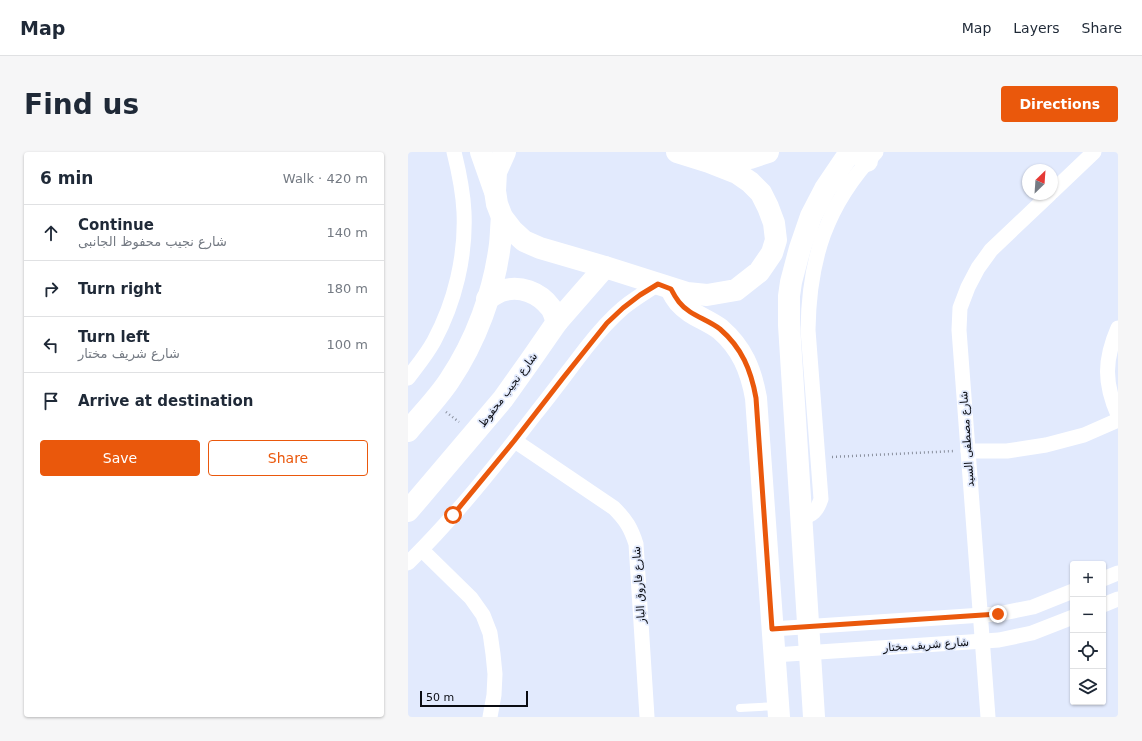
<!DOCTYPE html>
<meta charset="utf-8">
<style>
body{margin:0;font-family:"DejaVu Sans",Cairo,sans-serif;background:#f6f6f7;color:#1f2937}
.controls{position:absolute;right:12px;bottom:12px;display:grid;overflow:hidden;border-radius:4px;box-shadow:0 1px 3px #0004}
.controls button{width:36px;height:36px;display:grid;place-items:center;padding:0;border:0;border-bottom:1px solid #e0e1e3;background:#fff;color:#1f2937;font:20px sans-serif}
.compass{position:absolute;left:614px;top:12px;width:36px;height:36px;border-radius:50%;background:#fff;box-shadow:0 1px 3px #0004;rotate:25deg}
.scale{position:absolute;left:12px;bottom:10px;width:108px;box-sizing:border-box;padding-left:4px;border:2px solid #0a0c12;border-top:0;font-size:11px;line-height:14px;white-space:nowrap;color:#0a0c12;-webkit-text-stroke:3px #e2eafd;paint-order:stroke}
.stop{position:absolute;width:12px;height:12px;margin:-9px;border:3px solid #ea580c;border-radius:50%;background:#fff}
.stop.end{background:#ea580c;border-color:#fff;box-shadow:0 1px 4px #0008}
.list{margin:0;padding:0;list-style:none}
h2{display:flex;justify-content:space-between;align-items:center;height:52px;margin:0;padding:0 16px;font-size:17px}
h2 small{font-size:13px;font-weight:400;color:#747a83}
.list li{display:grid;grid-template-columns:26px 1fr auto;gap:12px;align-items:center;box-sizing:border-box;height:56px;padding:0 16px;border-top:1px solid #e0e1e3}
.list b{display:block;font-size:15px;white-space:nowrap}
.list p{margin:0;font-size:13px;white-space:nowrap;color:#747a83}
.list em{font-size:13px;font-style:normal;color:#747a83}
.actions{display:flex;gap:8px;padding:12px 16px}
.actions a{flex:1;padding:9px 0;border:1px solid #ea580c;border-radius:4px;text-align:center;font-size:14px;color:#ea580c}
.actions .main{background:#ea580c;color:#fff}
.icon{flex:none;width:22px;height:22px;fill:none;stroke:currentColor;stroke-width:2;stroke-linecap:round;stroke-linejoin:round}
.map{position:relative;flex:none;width:710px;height:565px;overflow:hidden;border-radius:4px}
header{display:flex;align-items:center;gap:24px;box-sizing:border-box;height:56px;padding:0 20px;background:#fff;border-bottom:1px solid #e0e1e3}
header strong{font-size:19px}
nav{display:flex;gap:22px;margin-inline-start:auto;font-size:14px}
.intro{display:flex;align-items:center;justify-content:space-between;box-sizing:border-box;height:96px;padding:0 24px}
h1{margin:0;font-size:28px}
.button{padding:10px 18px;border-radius:4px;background:#ea580c;color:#fff;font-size:14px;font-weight:700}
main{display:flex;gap:24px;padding:0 24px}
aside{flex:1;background:#fff;border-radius:4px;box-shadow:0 1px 3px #0004}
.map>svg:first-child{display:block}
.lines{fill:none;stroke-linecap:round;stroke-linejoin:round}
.path{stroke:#898f9d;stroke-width:2.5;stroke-dasharray:1 3;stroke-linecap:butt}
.lane{stroke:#fff;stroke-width:8}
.street{stroke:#fff;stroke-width:15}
.secondary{stroke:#fff;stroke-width:22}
.route{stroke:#ea580c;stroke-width:5}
.labels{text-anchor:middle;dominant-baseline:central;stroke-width:3.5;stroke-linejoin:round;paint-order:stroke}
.street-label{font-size:11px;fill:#0a0c12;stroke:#e2eafd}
</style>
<header>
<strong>Map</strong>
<nav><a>Map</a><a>Layers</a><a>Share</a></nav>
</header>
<div class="intro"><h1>Find us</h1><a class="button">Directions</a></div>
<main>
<aside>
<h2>6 min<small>Walk · 420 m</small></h2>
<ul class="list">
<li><svg class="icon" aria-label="ahead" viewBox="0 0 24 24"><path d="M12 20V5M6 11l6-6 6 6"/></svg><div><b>Continue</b><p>شارع نجيب محفوظ الجانبى</p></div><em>140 m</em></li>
<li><svg class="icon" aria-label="right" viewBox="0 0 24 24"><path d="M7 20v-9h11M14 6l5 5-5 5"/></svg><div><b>Turn right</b></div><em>180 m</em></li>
<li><svg class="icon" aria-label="left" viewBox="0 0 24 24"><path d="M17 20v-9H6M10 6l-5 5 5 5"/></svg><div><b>Turn left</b><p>شارع شريف مختار</p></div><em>100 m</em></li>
<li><svg class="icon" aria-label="arrive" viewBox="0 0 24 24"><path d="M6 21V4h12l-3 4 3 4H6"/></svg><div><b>Arrive at destination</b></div></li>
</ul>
<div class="actions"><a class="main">Save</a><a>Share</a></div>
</aside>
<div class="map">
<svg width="710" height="565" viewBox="0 0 710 565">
<rect width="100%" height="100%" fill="#e2eafd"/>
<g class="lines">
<g class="path">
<path d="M38,260l13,10"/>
<path d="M424,305l123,-6"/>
</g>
<path class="lane" d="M332,556l37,-2"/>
<g class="street">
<path d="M644,40l42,-40"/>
<path d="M710,176c-14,32 -14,55 0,87"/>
<path d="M0,226c9,-12 19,-24 26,-37 21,-39 32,-85 30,-129 -1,-21 -5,-40 -10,-60"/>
<path d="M107,289l99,67c12,12 17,20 22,36l11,173"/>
<path d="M560,299h39l39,-6 38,-10 34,-15"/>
<path d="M393,366c12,-3 16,-7 20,-19l-13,-169c1,-71 18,-125 68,-178"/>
<path d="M14,398l49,48 12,17 7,18 3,21 2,20 -1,21 -4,22"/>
<path d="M0,411c47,-46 88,-98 128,-150 17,-21 33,-43 50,-65 11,-14 23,-28 37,-40 11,-9 23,-16 35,-24"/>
<path d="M695,427l15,-6"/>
<path d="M695,453l15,-6"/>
<path d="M364,477l226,-15 35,-7 40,-16"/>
<path d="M366,503l225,-15 33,-7 41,-16"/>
<path d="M580,565l-29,-387 1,-22 8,-21 10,-19 13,-18 59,-56"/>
</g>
<g class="secondary">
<path d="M73,0l13,37"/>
<path d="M97,0l-9,20 -1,19 2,13 5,13 10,13 12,11 16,7 65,19 82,26 20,2 29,-5 23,-18 13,-19 4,-13 -2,-17 -6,-16 -7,-14 -11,-11 -13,-9 -28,-11 -32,-10"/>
<path d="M449,0l10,9"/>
<path d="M304,9l38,-3 18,-6"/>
<path d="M263,137c2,4 5,9 8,13 11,13 28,17 41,27 22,19 31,41 36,69l23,319"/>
<path d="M79,147c5,-3 9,-6 14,-8 19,-6 38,1 50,17 3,4 4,10 6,14"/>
<path d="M0,279c13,-16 29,-32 41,-50 27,-40 45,-89 51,-137 1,-9 1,-18 2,-27"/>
<path d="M0,359l95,-112 27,-38 27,-39 48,-55"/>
<path d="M406,565l-25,-392v-29l2,-14 9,-34 11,-32 14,-27 25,-37"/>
</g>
</g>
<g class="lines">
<path class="route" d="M45,363l61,-74 49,-63 44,-55 16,-15 17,-13 18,-11 13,5c2,4 5,9 8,13 10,13 28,17 41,27 22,19 31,41 36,69l16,231 226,-15"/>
</g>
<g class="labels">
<g class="street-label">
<text transform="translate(100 238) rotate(-53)">شارع نجيب محفوظ</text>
<text transform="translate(559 287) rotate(-94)">شارع مصطفى السيد</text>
<text transform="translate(231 433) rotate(-94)">شارع فاروق الباز</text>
<text transform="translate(518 493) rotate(-4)">شارع شريف مختار</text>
</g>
</g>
</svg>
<div class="controls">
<button>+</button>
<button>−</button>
<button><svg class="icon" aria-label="locate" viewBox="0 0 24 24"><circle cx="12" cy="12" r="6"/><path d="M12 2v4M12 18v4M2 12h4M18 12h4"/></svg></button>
<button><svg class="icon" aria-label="layers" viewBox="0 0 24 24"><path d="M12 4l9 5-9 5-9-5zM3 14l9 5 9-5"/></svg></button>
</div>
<svg class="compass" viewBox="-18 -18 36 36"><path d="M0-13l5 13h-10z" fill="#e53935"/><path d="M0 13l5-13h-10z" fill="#747a83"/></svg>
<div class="scale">50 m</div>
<div class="stop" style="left:45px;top:363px"></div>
<div class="stop end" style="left:590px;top:462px"></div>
</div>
</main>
